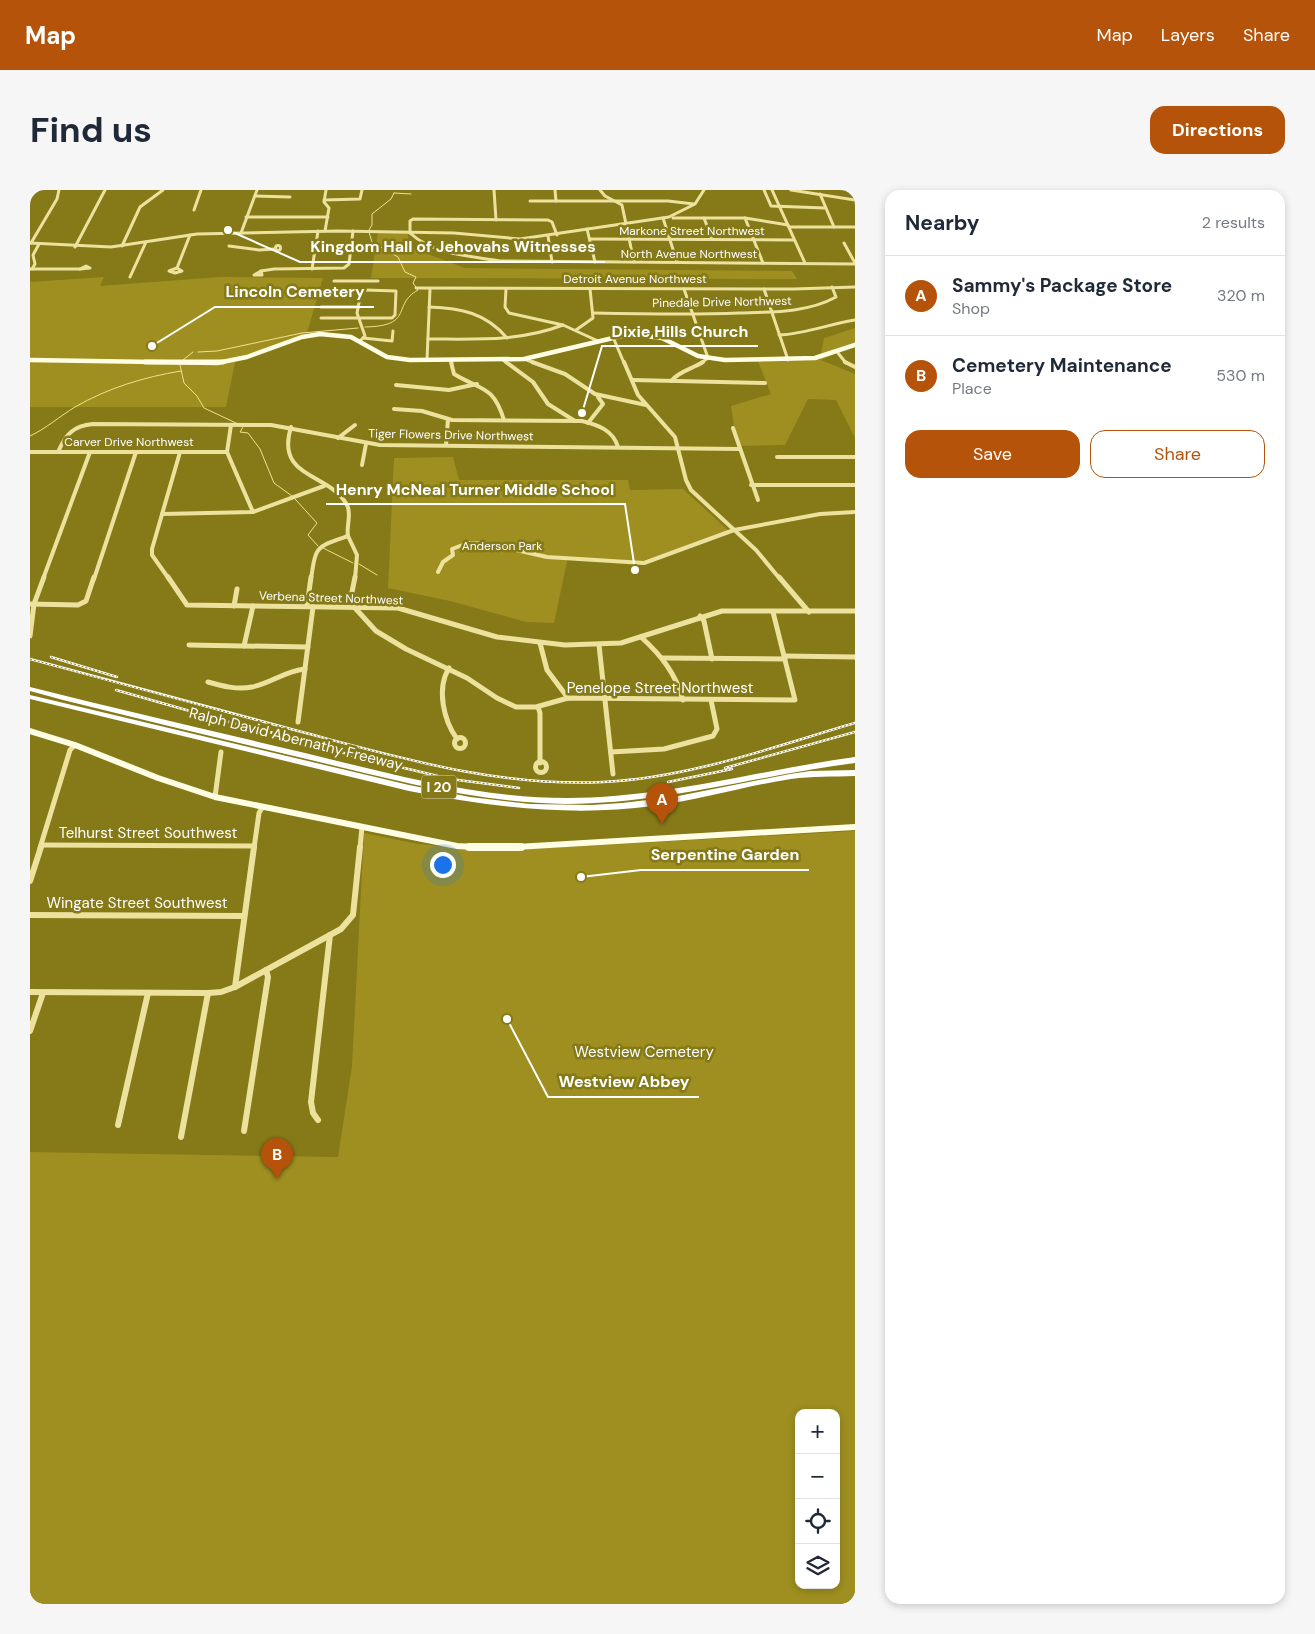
<!DOCTYPE html>
<meta charset="utf-8">
<style>
body{margin:0;font-family:"DM Sans",sans-serif;background:#f6f6f7;color:#1f2937}
.controls{position:absolute;right:15px;bottom:15px;display:grid;overflow:hidden;border-radius:10px;box-shadow:0 2px 8px #0003}
.controls button{width:45px;height:45px;display:grid;place-items:center;padding:0;border:0;border-bottom:1px solid #e0e1e3;background:#fff;color:#1f2937;font:25px sans-serif}
.you{position:absolute;left:412px;top:674px;width:18px;height:18px;margin:-12px;border:4px solid #fff;border-radius:50%;background:#1a73e8;box-shadow:0 0 0 8px #1a73e833}
.badge{display:grid;place-items:center;width:32px;height:32px;border-radius:50%;background:#b45309;color:#fff;font-size:16px;font-weight:700}
.pin{position:absolute;translate:-50% -41px;filter:drop-shadow(0 1px 2px #0008)}
.pin::after{content:'';position:absolute;top:26px;width:18px;height:15px;background:inherit;clip-path:polygon(0 0,100% 0,50% 100%)}
.list{margin:0;padding:0;list-style:none}
h2{display:flex;justify-content:space-between;align-items:center;height:65px;margin:0;padding:0 20px;font-size:21px}
h2 small{font-size:16px;font-weight:400;color:#747a83}
.list li{display:grid;grid-template-columns:32px 1fr auto;gap:15px;align-items:center;box-sizing:border-box;height:80px;padding:0 20px;border-top:1px solid #e0e1e3}
.list b{display:block;font-size:19px;white-space:nowrap}
.list p{margin:0;font-size:16px;white-space:nowrap;color:#747a83}
.list em{font-size:16px;font-style:normal;color:#747a83}
.actions{display:flex;gap:10px;padding:15px 20px}
.actions a{flex:1;padding:11px 0;border:1px solid #b45309;border-radius:15px;text-align:center;font-size:18px;color:#b45309}
.actions .main{background:#b45309;color:#fff}
.icon{flex:none;width:28px;height:28px;fill:none;stroke:currentColor;stroke-width:2;stroke-linecap:round;stroke-linejoin:round}
.map{position:relative;flex:none;width:825px;height:1414px;overflow:hidden;border-radius:15px}
header{display:flex;align-items:center;gap:30px;box-sizing:border-box;height:70px;padding:0 25px;background:#b45309;color:#fff}
header strong{font-size:24px}
nav{display:flex;gap:28px;margin-inline-start:auto;font-size:18px}
.intro{display:flex;align-items:center;justify-content:space-between;box-sizing:border-box;height:120px;padding:0 30px}
h1{margin:0;font-size:35px}
.button{padding:12px 22px;border-radius:15px;background:#b45309;color:#fff;font-size:18px;font-weight:700}
main{display:flex;gap:30px;padding:0 30px}
aside{flex:1;background:#fff;border-radius:15px;box-shadow:0 2px 8px #0003}
.map>svg:first-child{display:block}
.green{fill:#9e8f20;fill-rule:evenodd}
.lines{fill:none;stroke-linecap:round;stroke-linejoin:round}
.stream{stroke:#efe28f;stroke-width:1}
.minor-far3{stroke:#ede29d;stroke-width:3}
.minor-far2{stroke:#ede29d;stroke-width:4}
.minor-far1{stroke:#ede29d;stroke-width:5}
.minor{stroke:#ede29d;stroke-width:6}
.major-far3{stroke:#fffde3;stroke-width:4.5}
.major-far2{stroke:#fffde3;stroke-width:5}
.major-far1{stroke:#fffde3;stroke-width:6}
.major{stroke:#fffde3;stroke-width:8}
.highway{fill:#fff;fill-rule:evenodd}
.rail-casing{stroke:#fff;stroke-width:2.5}
.rail{stroke:#857918;stroke-width:1;stroke-dasharray:2;stroke-linecap:butt}
.labels{text-anchor:middle;dominant-baseline:central;stroke-width:5;stroke-linejoin:round;paint-order:stroke}
.far-street-label{font-size:12px;fill:#fff;stroke:#857918}
.far-park-label{font-size:12px;fill:#fff;stroke:#857918}
.shield{fill:#857918;stroke:#dad7ba;stroke-width:1}
.shield-label{font-size:14px;font-weight:bold;fill:#fff}
.street-label{font-size:15px;fill:#fff;stroke:#857918}
.park-label{font-size:15px;fill:#fff;stroke:#857918}
.leader{fill:none;stroke:#fff;stroke-width:2}
.callout-dot{fill:#fff;stroke:#857918;stroke-width:2}
.callout-label{font-size:16px;text-anchor:middle;font-weight:bold;fill:#fff;stroke:#857918;stroke-width:5;stroke-linejoin:round;paint-order:stroke}
</style>
<header>
<strong>Map</strong>
<nav><a>Map</a><a>Layers</a><a>Share</a></nav>
</header>
<div class="intro"><h1>Find us</h1><a class="button">Directions</a></div>
<main>
<div class="map">
<svg width="825" height="1414" viewBox="0 0 825 1414">
<rect width="100%" height="100%" fill="#857918"/>
<g class="green">
<path d="M348,42l30,1 1,14 56,21 327,3 5,8 -426,-1z"/>
<path d="M74,87l-4,9 120,-9 103,1 -16,55 -72,29 -9,45h-196v-125z"/>
<path d="M825,138v17l-34,15 34,14v64l-19,-38 -28,-1 -23,46 -48,1 -6,-40 40,-12 -14,-35 63,1 4,-22z"/>
<path d="M423,267l6,23h169l2,10 53,-1 46,42 -87,30 -74,-4 -14,66 -28,-1 -76,-21 -62,-13 6,-130z"/>
<path d="M825,641v773h-825v-452l308,5 14,-91 12,-233 54,11 78,7zM769,1223h37v172h-37z"/>
</g>
<g class="lines">
<g class="stream">
<path d="M364,3l17,1"/>
<path d="M339,40l3,-5v-11l19,-15 3,-6"/>
<path d="M335,137c50,-1 26,-22 53,-37l-5,-7 3,-6 -11,-5 -7,-15 -26,-15 -3,-10"/>
<path d="M168,162l19,-1 85,-18 56,-5"/>
<path d="M153,170l10,-8"/>
<path d="M150,175l4,18 13,13 7,12 32,15"/>
<path d="M213,237l-3,5 8,1 12,16 14,34 18,13"/>
<path d="M0,246c17,-8 30,-20 45,-29 33,-19 69,-30 106,-36"/>
<path d="M265,309l22,24 -9,12 10,11"/>
<path d="M293,358l30,15"/>
<path d="M329,374l18,11"/>
</g>
<g class="minor-far3">
<path d="M464,0l2,30"/>
<path d="M525,0l1,11"/>
<path d="M570,0l5,6 17,9 12,57"/>
<path d="M734,0l7,16 54,2"/>
<path d="M742,0l33,73"/>
<path d="M761,0l64,10"/>
<path d="M790,4l14,33"/>
<path d="M225,6l35,1"/>
<path d="M294,10l36,-1 2,-9"/>
<path d="M500,11h138l26,3"/>
<path d="M164,20l7,-20"/>
<path d="M216,27h82"/>
<path d="M633,28l14,44"/>
<path d="M643,28h72l43,7"/>
<path d="M674,28l8,21"/>
<path d="M715,28l18,45"/>
<path d="M759,37h66"/>
<path d="M557,39l8,33"/>
<path d="M295,41l4,-23 -5,-6 2,-12"/>
<path d="M211,43l16,-43"/>
<path d="M380,43c24,22 60,23 91,28l354,3"/>
<path d="M380,43v-12l3,-2 135,1 4,2 5,13"/>
<path d="M518,46l4,26"/>
<path d="M560,49l204,1"/>
<path d="M0,53l81,4 86,-13 141,-3 116,2 66,6 149,-22 26,-13 9,-14"/>
<path d="M1,53l26,-44 2,-9"/>
<path d="M814,53l11,20"/>
<circle cx="248" cy="58" r="2.5"/>
<path d="M92,56l18,-39 23,-17"/>
<path d="M199,56l30,4 16,-1"/>
<path d="M45,57l30,-57"/>
<path d="M56,76l4,2 -10,1z"/>
<path d="M147,78l13,-33"/>
<path d="M147,78l5,3 -7,2 -6,-2z"/>
<path d="M0,79h50"/>
<path d="M2,79l3,-5 -2,-9 6,-11"/>
<path d="M282,79l6,-38"/>
<path d="M231,81l1,4h-8z"/>
<path d="M231,81l13,-2 70,-1 5,-4 4,-33"/>
<path d="M100,87l16,-35"/>
<path d="M304,91h44"/>
<path d="M386,98l378,1 61,-2"/>
<path d="M476,99l-1,18 4,6 54,12 35,16"/>
<path d="M654,99l24,69 -7,5"/>
<path d="M734,99l24,71"/>
<path d="M301,100h26"/>
<path d="M327,100h8l-4,2z"/>
<path d="M291,117h38"/>
<path d="M399,117c32,1 57,6 78,31"/>
<path d="M564,123c48,1 97,2 145,0 32,-1 68,0 97,-16l-4,-10"/>
<path d="M291,128h71l3,-3 1,-24 -31,-1"/>
<path d="M546,140l17,-12 -3,-29"/>
<path d="M749,145c26,-1 50,-11 76,-15"/>
<path d="M583,147l11,26"/>
<path d="M333,148l29,3 1,-10"/>
<path d="M398,149c46,0 91,3 135,-14"/>
<path d="M330,151l5,-5 -8,-23 4,-21"/>
<path d="M808,163l8,10"/>
<path d="M494,169l11,4"/>
<path d="M397,170l3,-71"/>
<path d="M421,170l1,3"/>
<path d="M473,170l4,3"/>
</g>
<g class="minor-far2">
<path d="M421,172l3,12c28,17 39,11 50,46"/>
<path d="M476,172l27,20 15,22 27,17"/>
<path d="M502,172l33,12 30,20 51,11"/>
<path d="M594,172l14,33 37,42 11,43 5,10 65,60 24,29"/>
<path d="M815,172l10,5"/>
<path d="M602,190l133,3"/>
<path d="M641,191c8,-10 21,-12 32,-19"/>
<path d="M366,195l53,5 28,-6"/>
<path d="M364,219l28,2 30,9 130,1c16,4 31,9 36,26"/>
<path d="M558,233l15,-19 -5,-7"/>
<path d="M201,235l-4,27 26,60"/>
<path d="M261,237c-16,52 38,45 56,78 5,9 -1,21 1,31"/>
<path d="M703,238l25,72"/>
<path d="M308,248l17,-13"/>
<path d="M416,255l2,-26"/>
<path d="M0,262h197"/>
<path d="M28,262c8,-18 15,-26 35,-28l178,1 109,20 359,4"/>
<path d="M747,267h78"/>
<path d="M332,275l4,-21"/>
<path d="M721,295h104"/>
<path d="M132,324l91,-2 71,-26"/>
<path d="M318,346l9,19 -2,24"/>
<path d="M408,382l5,-10 10,-7 -1,-6 16,-6 22,1 57,13 97,6 90,-33 86,-16 35,-2"/>
<path d="M13,389l47,-127"/>
<path d="M64,389l42,-127"/>
<path d="M139,389l-17,-24v-6l28,-97"/>
<path d="M281,389c5,-34 5,-32 37,-43"/>
</g>
<g class="minor-far1">
<path d="M138,387l19,28 211,3 99,29 68,8 56,-2 101,-32h133"/>
<path d="M325,387l-3,15 3,16 21,23 30,18 61,29 30,20 19,9h20l32,-9 227,2 -22,-88"/>
<path d="M749,387l30,35"/>
<path d="M0,414l48,1 8,-4 8,-24"/>
<path d="M204,416l3,-17"/>
<path d="M277,416l4,-29"/>
<path d="M670,426l4,5 8,38"/>
<path d="M0,446l4,-32 10,-27"/>
<path d="M611,447c20,18 35,37 42,63"/>
<path d="M510,453l7,27 21,28"/>
<path d="M159,455l119,2"/>
<path d="M569,455l14,129"/>
<path d="M214,456l9,-40"/>
<path d="M754,466l71,1"/>
<path d="M632,468l123,1"/>
<path d="M419,478c-13,21 -5,53 8,71"/>
<path d="M178,492c14,4 29,8 44,5 19,-4 33,-16 53,-18"/>
<path d="M508,517l2,6v50"/>
<path d="M268,532l15,-115"/>
<circle cx="430" cy="553" r="5.5"/>
<path d="M581,562l53,-3 49,-13 4,-7 -6,-29"/>
<circle cx="511" cy="577" r="5.5"/>
<path d="M185,607l6,-45"/>
<path d="M11,655l213,1"/>
<path d="M10,658l30,-98 5,-5"/>
<path d="M224,658l5,-35 3,-5"/>
<path d="M330,658l2,-21"/>
</g>
<g class="minor">
<path d="M0,691l11,-34"/>
<path d="M0,725l214,1"/>
<path d="M205,797l19,-140"/>
<path d="M0,802l178,1 13,-1 14,-5 106,-58 12,-14 7,-68"/>
<path d="M0,841l13,-38"/>
<path d="M288,930l-5,-7 -2,-11 19,-167"/>
<path d="M88,935l30,-132"/>
<path d="M214,941l24,-154 -2,-7"/>
<path d="M151,947l27,-144"/>
</g>
<path class="major-far3" d="M0,170l187,3 30,-6 55,-20 18,-3 31,3 36,20 23,3 114,-1 106,-25 32,4 36,18 27,4 90,-2 40,-13"/>
<path class="major-far2" d="M115,172h78"/>
<g class="major-far1">
<path d="M0,541l45,14 83,33 57,19 242,49 37,2"/>
<path d="M469,658l356,-21"/>
</g>
<path class="major" d="M439,657h52"/>
<g class="highway">
<path d="M0,497c91,23 183,44 275,66 86,21 173,45 262,45 97,0 192,-28 288,-41v6c-95,12 -193,41 -289,41 -85,-1 -168,-23 -251,-43 -84,-20 -168,-40 -252,-61l-33,-9z"/>
<path d="M0,505l379,90 61,12 60,7 61,1 31,-2 51,-6 117,-23 20,-3 45,-1v6c-22,1 -43,0 -64,3 -46,7 -91,21 -138,27 -82,11 -163,1 -244,-15l-379,-92z"/>
</g>
<g class="rail-casing">
<g id="rail">
<path d="M21,467l66,20"/>
<path d="M0,469c90,25 181,49 272,73 98,26 197,55 301,50 86,-4 170,-35 252,-59"/>
<path d="M86,500l123,35"/>
<path d="M204,532l124,35 84,20"/>
<path d="M695,578l130,-36"/>
<path d="M405,587l84,11"/>
<path d="M638,592l64,-13"/>
</g>
</g>
<use href="#rail" class="rail"/>
</g>
<g class="labels">
<g class="far-street-label">
<text x="662" y="41">Markone Street Northwest</text>
<text x="659" y="64">North Avenue Northwest</text>
<text x="605" y="89">Detroit Avenue Northwest</text>
<text transform="translate(692 112) rotate(-1)">Pinedale Drive Northwest</text>
<text transform="translate(421 245) rotate(1)">Tiger Flowers Drive Northwest</text>
<text x="99" y="252">Carver Drive Northwest</text>
<text transform="translate(301 408) rotate(2)">Verbena Street Northwest</text>
</g>
<g class="far-park-label">
<text x="472" y="356">Anderson Park</text>
</g>
<rect class="shield" x="391.5" y="585.5" width="35" height="23" rx="4"/>
<g class="shield-label">
<text x="409" y="597">I 20</text>
</g>
<g class="street-label">
<text x="630" y="498">Penelope Street Northwest</text>
<text transform="translate(266 549) rotate(14)">Ralph David Abernathy Freeway</text>
<text x="118" y="643">Telhurst Street Southwest</text>
<text x="107" y="713">Wingate Street Southwest</text>
</g>
<g class="park-label">
<text x="614" y="862">Westview Cemetery</text>
</g>
</g>
<path class="leader" d="M198 40L270 72H575M122 156L185 117H344M552 223L572 156H728M605 380L595 314H296M551 687L611 680H779M477 829L518 907H669"/>
<g class="callout-dot">
<circle cx="198" cy="40" r="5"/>
<circle cx="122" cy="156" r="5"/>
<circle cx="552" cy="223" r="5"/>
<circle cx="605" cy="380" r="5"/>
<circle cx="551" cy="687" r="5"/>
<circle cx="477" cy="829" r="5"/>
</g>
<g class="callout-label">
<text x="423" y="62">Kingdom Hall of Jehovahs Witnesses</text>
<text x="265" y="107">Lincoln Cemetery</text>
<text x="650" y="147">Dixie Hills Church</text>
<text x="445" y="305">Henry McNeal Turner Middle School</text>
<text x="695" y="670">Serpentine Garden</text>
<text x="594" y="897">Westview Abbey</text>
</g>
</svg>
<div class="controls">
<button>+</button>
<button>−</button>
<button><svg class="icon" aria-label="locate" viewBox="0 0 24 24"><circle cx="12" cy="12" r="6"/><path d="M12 2v4M12 18v4M2 12h4M18 12h4"/></svg></button>
<button><svg class="icon" aria-label="layers" viewBox="0 0 24 24"><path d="M12 4l9 5-9 5-9-5zM3 14l9 5 9-5"/></svg></button>
</div>
<div class="you"></div>
<div class="pin badge" style="left:632px;top:634px">A</div>
<div class="pin badge" style="left:247px;top:989px">B</div>
</div>
<aside>
<h2>Nearby<small>2 results</small></h2>
<ul class="list">
<li><span class="badge">A</span><div><b>Sammy's Package Store</b><p>Shop</p></div><em>320 m</em></li>
<li><span class="badge">B</span><div><b>Cemetery Maintenance</b><p>Place</p></div><em>530 m</em></li>
</ul>
<div class="actions"><a class="main">Save</a><a>Share</a></div>
</aside>
</main>
